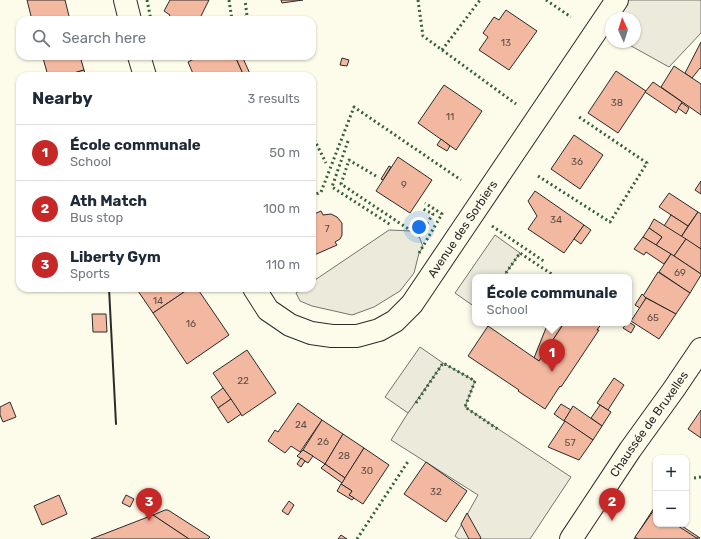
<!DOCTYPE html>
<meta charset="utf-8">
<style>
body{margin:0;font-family:Rubik,sans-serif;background:#f2f2f3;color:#1f2937}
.controls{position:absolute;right:12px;bottom:12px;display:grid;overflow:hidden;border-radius:8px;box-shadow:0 1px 3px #0004}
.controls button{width:36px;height:36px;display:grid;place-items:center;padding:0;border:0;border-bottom:1px solid #e0e1e3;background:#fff;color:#1f2937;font:20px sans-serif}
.compass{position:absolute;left:605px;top:12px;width:36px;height:36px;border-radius:50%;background:#fff;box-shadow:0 1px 3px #0004;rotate:356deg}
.you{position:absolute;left:419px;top:227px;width:14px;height:14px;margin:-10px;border:3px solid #fff;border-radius:50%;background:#1a73e8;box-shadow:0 0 0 6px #1a73e833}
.badge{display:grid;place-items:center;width:26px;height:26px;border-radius:50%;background:#c62828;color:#fff;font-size:13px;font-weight:700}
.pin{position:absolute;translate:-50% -33px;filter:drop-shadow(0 1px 2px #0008)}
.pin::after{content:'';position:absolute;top:21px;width:14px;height:12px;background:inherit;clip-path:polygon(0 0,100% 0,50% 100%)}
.popup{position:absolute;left:472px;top:274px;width:160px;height:52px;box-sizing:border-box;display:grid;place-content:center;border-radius:8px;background:#fff;filter:drop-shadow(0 1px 3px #0005);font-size:13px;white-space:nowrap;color:#747a83}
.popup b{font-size:15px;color:#1f2937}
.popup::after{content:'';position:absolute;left:50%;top:100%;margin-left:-8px;border:8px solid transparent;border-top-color:#fff}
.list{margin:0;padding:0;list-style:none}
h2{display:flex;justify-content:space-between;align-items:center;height:52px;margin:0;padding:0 16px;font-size:17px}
h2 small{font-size:13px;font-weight:400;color:#747a83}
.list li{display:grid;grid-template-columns:26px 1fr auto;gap:12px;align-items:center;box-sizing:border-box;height:56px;padding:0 16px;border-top:1px solid #e0e1e3}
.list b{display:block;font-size:15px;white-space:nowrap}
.list p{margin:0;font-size:13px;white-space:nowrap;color:#747a83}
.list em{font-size:13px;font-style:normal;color:#747a83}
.icon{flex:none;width:22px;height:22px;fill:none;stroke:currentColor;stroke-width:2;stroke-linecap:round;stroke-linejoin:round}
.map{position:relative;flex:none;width:701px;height:539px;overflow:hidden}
.search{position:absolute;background:#fff;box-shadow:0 1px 3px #0004;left:16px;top:16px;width:300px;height:44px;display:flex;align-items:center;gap:10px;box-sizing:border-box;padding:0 14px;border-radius:12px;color:#747a83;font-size:15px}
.panel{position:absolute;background:#fff;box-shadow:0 1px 3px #0004;left:16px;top:72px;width:300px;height:220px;border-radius:12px}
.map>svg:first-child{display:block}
.green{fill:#ecebdb;stroke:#74746e}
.parking{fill:#eceadb;stroke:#74746e}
.building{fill:#f2b8a0;stroke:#2b2b2b}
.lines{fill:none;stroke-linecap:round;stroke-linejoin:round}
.minor-casing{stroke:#2b2b2b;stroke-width:24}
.tertiary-casing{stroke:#2b2b2b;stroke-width:24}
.minor{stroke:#fdfbea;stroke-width:22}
.tertiary{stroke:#fdfbea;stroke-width:22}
.hedge{stroke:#34623c;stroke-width:3;stroke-dasharray:2 3;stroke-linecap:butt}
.wall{stroke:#2b2b2b;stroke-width:2}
.labels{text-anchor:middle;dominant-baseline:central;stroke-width:3;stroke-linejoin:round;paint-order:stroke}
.number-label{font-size:10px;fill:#5d4e48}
.street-label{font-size:12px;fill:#2b2b2b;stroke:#fdfbea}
</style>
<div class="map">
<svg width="701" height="539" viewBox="0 0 701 539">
<rect width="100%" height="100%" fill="#fdfbea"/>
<g class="green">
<path d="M626,0h75v33l-32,34 -45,-25h11v-24h-21z"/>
<path d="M389,230l23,1 7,5 4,11 -4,6 -5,20 -14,18 -26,16 -22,8 -40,-9 -12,-5 -4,-8 8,-5h8v-6z"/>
<path d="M443,363l32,18 -10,26 106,70 -41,62h-71l-4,-3 23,-41 -87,-55 15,-24z"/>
</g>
<g class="parking">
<path d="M495,235l25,18 -17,24h-28v30l-20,-14z"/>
<path d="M420,347l23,16 -35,50 -23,-16z"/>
</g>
<g class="building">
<path d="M27,0h38l5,20h-38z"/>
<path d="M170,0h39l-10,20h-29l-2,-1 2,-4 -6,-4z"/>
<path d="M281,0h22l-21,3z"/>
<path d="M506,10l31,21 -28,39 -30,-20 9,-13 -5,-4 11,-16 5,3z"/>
<path d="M701,42v27l-1,-1 -8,10 -7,-5z"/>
<path d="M48,56h32l4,14 -20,6h-16l-5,-18z"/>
<path d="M200,56h35l9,20h-50l-6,-14z"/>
<path d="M235,56h7l9,20h-7z"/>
<path d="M342,58l7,2 -2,6 -7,-1z"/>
<path d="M674,66l27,18v31l-40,-28z"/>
<path d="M84,70l2,6h-22z"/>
<path d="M616,71l30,20 -28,42 -30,-20z"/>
<path d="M653,82l29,20 -6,11 -31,-21z"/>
<path d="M444,85l38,26 -26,39 -38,-27z"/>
<path d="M682,103l7,5 -3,6 -8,-6z"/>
<path d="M574,135l29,20 -23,34 -29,-20z"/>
<path d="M441,139l9,7 -3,5 -10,-6z"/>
<path d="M398,157l34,23 -22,33 -34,-22z"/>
<path d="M389,166l2,1 -8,13 -2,-1z"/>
<path d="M701,181v13l-6,-4z"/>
<path d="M535,191l49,34 -20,28 -36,-24 9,-13 -9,-15z"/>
<path d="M669,193l29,19 -10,14 -29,-19z"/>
<path d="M321,211l2,4 8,-1 6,3 5,6v12l-2,4 -5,3 2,3 -25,11v-41z"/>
<path d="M698,212l3,2v35l-20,-12z"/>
<path d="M671,215l17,11 -7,11 -17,-11z"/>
<path d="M654,219l32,20 -12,17 -18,-11 6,-8 -13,-9z"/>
<path d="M584,225l7,5 -10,14 -7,-5z"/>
<path d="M649,228l13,9 -6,8 -13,-8z"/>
<path d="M643,237l28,17 -7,10 -18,-12 -2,3 -10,-6z"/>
<path d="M686,239l15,10v25l-27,-18z"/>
<path d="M671,254l30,20v1l-11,18 -31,-21z"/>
<path d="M658,272l32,21 -14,21 -33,-18z"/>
<path d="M136,288h54l-37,25z"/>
<path d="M190,288h7l32,47 -42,29 -34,-51z"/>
<path d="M642,294l4,4 -6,10 -5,-3z"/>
<path d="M646,298l30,16 -17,25 -28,-18z"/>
<path d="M92,314h14l1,18h-14z"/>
<path d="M629,322l6,4 -4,7 -8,-5 4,-5h2z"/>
<path d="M548,323h16l-25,38 -5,-3z"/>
<path d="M564,323h38l-5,7h2l-38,57 -1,-1 -15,23 -27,-18 1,-1 -51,-34 20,-30 51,35z"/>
<path d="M247,350l29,43 -34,23 -29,-43z"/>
<path d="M614,378l10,7 -16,25 -11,-7z"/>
<path d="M223,388l8,11 -13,9 -7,-11z"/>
<path d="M231,399l10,15 -13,9 -10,-15z"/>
<path d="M10,402l6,15 -13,5 -3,-7v-8z"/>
<path d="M298,403l24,17 -22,32 -9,-6 -6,7 -17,-12 7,-11 3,2z"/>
<path d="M561,404l10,6 -7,11 -10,-7z"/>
<path d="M600,405l11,7 -9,14 -11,-8z"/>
<path d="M573,406l29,20 -9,14 -29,-19z"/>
<path d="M701,410v28l-13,-9z"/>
<path d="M322,420l21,14 -18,30 -22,-14z"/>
<path d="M565,421l28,19 -14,20 -31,-13z"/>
<path d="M343,434l21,14 -19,30 -20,-14z"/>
<path d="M364,448l25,17 -26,39 -14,-9 3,-4 -11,-7z"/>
<path d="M303,450l10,6 -5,7 -11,-7z"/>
<path d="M301,458l4,3 -4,6 -4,-3z"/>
<path d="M426,462l41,29 -21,31 -42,-28z"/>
<path d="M325,464l20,14 -3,5 -21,-15z"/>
<path d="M341,484l11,7 -3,4 5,3 -2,2 -15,-9z"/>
<path d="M59,495l8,19 -25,11 -8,-19z"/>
<path d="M126,495l8,4 -4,8 -8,-4z"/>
<path d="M289,501l5,4 -6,10 -6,-4z"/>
<path d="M654,508l2,1v15h23l21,14 -66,1z"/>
<path d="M165,510h3l42,27 -2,2h-19l-36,-24z"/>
<path d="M654,510l2,2v12h19l23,15h-60l-3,-2z"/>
<path d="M467,513l14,25 -1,1h-11l-8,-15z"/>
<path d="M153,515l36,24h-98z"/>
<path d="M341,535l6,4h-9z"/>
</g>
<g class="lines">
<g class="minor-casing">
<g id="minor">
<path d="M125,0l5,20"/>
<path d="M139,56l6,20"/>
<path id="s1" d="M254,288l14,22 22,15 21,8 21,3h25l22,-6 16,-9 17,-17 58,-86 147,-218"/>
</g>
</g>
<g class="tertiary-casing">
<g id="tertiary">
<path id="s2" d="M571,539l59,-89 44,-61 27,-40"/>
</g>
</g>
<use href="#minor" class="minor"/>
<use href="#tertiary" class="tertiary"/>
<g class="hedge">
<path d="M147,0l4,20"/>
<path d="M229,0l3,20"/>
<path d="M418,0l5,36 93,68"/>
<path d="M546,0l25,17"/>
<path d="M239,20l8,-4 -2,-16"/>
<path d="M442,50l38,-50"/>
<path d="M158,56l1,1 2,-1"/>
<path d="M312,135l14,28"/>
<path d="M348,141l-16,46 59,38"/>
<path d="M376,176l-27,-16 -8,24 78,52 14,-22 -10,-5"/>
<path d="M538,176l72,46 37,-59 -68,-46"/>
<path d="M312,196l9,-4 33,-85 107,73"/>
<path d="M492,226l53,36"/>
<path d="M419,253l23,-39 -17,-11"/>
<path d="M503,277l17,-24 36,24"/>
<path d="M416,403l27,-40 32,18 -10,26 34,23"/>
<path d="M694,478l7,-1"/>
<path d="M357,539l52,-79"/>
</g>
<path class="wall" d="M109,288l7,136"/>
</g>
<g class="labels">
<g class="number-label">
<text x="506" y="43">13</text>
<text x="617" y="103">38</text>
<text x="450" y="117">11</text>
<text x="577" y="162">36</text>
<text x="404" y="185">9</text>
<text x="556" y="220">34</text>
<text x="327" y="229">7</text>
<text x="680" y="273">69</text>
<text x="158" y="301">14</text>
<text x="653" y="318">65</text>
<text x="191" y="324">16</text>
<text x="243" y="381">22</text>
<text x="301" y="425">24</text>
<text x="323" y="442">26</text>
<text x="570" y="443">57</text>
<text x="344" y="456">28</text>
<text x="367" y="471">30</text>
<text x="436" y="492">32</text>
</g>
<g class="street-label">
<text stroke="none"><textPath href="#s1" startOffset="277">Avenue des Sorbiers</textPath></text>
<text stroke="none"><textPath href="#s2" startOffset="139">Chaussée de Bruxelles</textPath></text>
</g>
</g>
</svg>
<div class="controls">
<button>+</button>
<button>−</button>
</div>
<svg class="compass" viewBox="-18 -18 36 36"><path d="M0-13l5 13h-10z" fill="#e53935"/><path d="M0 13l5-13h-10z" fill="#747a83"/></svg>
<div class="you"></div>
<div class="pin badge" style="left:552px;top:372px">1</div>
<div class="popup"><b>École communale</b>School</div>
<div class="pin badge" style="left:612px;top:521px">2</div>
<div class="pin badge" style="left:149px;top:521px">3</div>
<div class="search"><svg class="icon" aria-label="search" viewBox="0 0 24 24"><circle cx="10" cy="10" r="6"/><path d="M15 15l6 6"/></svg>Search here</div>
<section class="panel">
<h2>Nearby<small>3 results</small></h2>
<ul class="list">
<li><span class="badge">1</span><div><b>École communale</b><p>School</p></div><em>50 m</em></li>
<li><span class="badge">2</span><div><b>Ath Match</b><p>Bus stop</p></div><em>100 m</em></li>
<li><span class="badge">3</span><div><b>Liberty Gym</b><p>Sports</p></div><em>110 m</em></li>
</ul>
</section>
</div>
